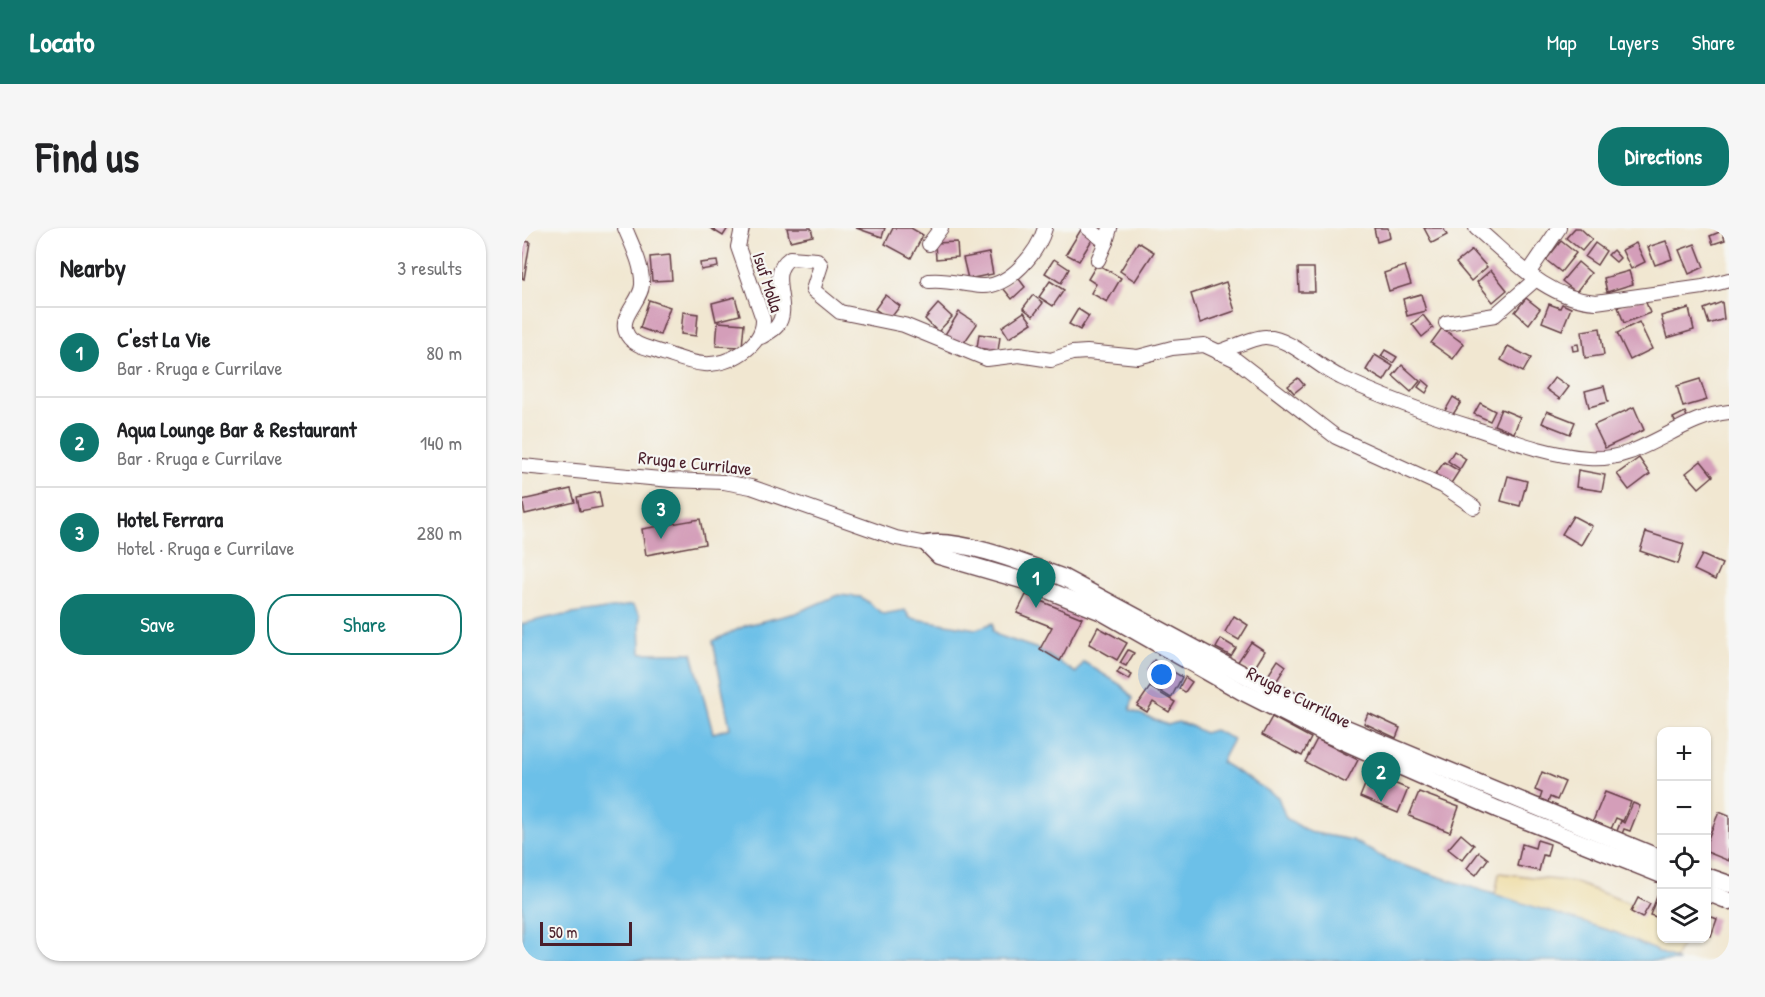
<!DOCTYPE html>
<meta charset="utf-8">
<style>
body{margin:0;font-family:"Patrick Hand",sans-serif;background:#f6f6f6;color:#202124}
.controls{position:absolute;right:18px;bottom:18px;display:grid;overflow:hidden;border-radius:12px;box-shadow:0 2px 4px #0004}
.controls button{width:54px;height:54px;display:grid;place-items:center;padding:0;border:0;border-bottom:2px solid #e0e0e0;background:#fff;color:#202124;font:30px sans-serif}
.scale{position:absolute;left:18px;bottom:15px;width:92px;box-sizing:border-box;padding-left:6px;border:3px solid #4a1f2b;border-top:0;font-size:16px;line-height:21px;white-space:nowrap;color:#4a1f2b;-webkit-text-stroke:4px #f6f6f2;paint-order:stroke}
.you{position:absolute;left:640px;top:447px;width:21px;height:21px;margin:-15px;border:4px solid #fff;border-radius:50%;background:#1a73e8;box-shadow:0 0 0 9px #1a73e833}
.badge{display:grid;place-items:center;width:39px;height:39px;border-radius:50%;background:#0f766e;color:#fff;font-size:20px;font-weight:700}
.pin{position:absolute;translate:-50% -50px;filter:drop-shadow(0 2px 3px #0008)}
.pin::after{content:'';position:absolute;top:32px;width:21px;height:18px;background:inherit;clip-path:polygon(0 0,100% 0,50% 100%)}
.list{margin:0;padding:0;list-style:none}
h2{display:flex;justify-content:space-between;align-items:center;height:78px;margin:0;padding:0 24px;font-size:26px}
h2 small{font-size:20px;font-weight:400;color:#757577}
.list li{display:grid;grid-template-columns:39px 1fr auto;gap:18px;align-items:center;box-sizing:border-box;height:90px;padding:0 24px;border-top:2px solid #e0e0e0}
.list b{display:block;font-size:22px;white-space:nowrap}
.list p{margin:0;font-size:20px;white-space:nowrap;color:#757577}
.list em{font-size:20px;font-style:normal;color:#757577}
.actions{display:flex;gap:12px;padding:18px 24px}
.actions a{flex:1;padding:14px 0;border:2px solid #0f766e;border-radius:24px;text-align:center;font-size:21px;color:#0f766e}
.actions .main{background:#0f766e;color:#fff}
.icon{flex:none;width:33px;height:33px;fill:none;stroke:currentColor;stroke-width:2;stroke-linecap:round;stroke-linejoin:round}
.map{position:relative;flex:none;width:1207px;height:733px;overflow:hidden;border-radius:24px}
header{display:flex;align-items:center;gap:36px;box-sizing:border-box;height:84px;padding:0 30px;background:#0f766e;color:#fff}
header strong{font-size:28px}
nav{display:flex;gap:33px;margin-inline-start:auto;font-size:21px}
.intro{display:flex;align-items:center;justify-content:space-between;box-sizing:border-box;height:144px;padding:0 36px}
h1{margin:0;font-size:42px}
.button{padding:15px 27px;border-radius:24px;background:#0f766e;color:#fff;font-size:21px;font-weight:700}
main{display:flex;gap:36px;padding:0 36px}
aside{flex:1;background:#fff;border-radius:24px;box-shadow:0 2px 4px #0004}
.map>svg:first-child{display:block}
.sand{fill:#eeda9e;stroke:#9c7c64;stroke-width:1.5}
.water{fill:#6cc0e8;stroke:#5b708a;stroke-width:1.5}
.building{fill:#d49eb9}
.lines{fill:none;stroke-linecap:round;stroke-linejoin:round}
.minor-casing{stroke:#633d44;stroke-width:16}
.major-casing{stroke:#633d44;stroke-width:19}
.minor{stroke:#fff;stroke-width:14}
.major{stroke:#fff;stroke-width:16}
.labels{text-anchor:middle;dominant-baseline:central;stroke-width:4.5;stroke-linejoin:round;paint-order:stroke}
.street-label{font-size:18px;fill:#4a1f2b;stroke:#f6f6f2}
</style>
<header>
<strong>Locato</strong>
<nav><a>Map</a><a>Layers</a><a>Share</a></nav>
</header>
<div class="intro"><h1>Find us</h1><a class="button">Directions</a></div>
<main>
<aside>
<h2>Nearby<small>3 results</small></h2>
<ul class="list">
<li><span class="badge">1</span><div><b>C'est La Vie</b><p>Bar · Rruga e Currilave</p></div><em>80 m</em></li>
<li><span class="badge">2</span><div><b>Aqua Lounge Bar &amp; Restaurant</b><p>Bar · Rruga e Currilave</p></div><em>140 m</em></li>
<li><span class="badge">3</span><div><b>Hotel Ferrara</b><p>Hotel · Rruga e Currilave</p></div><em>280 m</em></li>
</ul>
<div class="actions"><a class="main">Save</a><a>Share</a></div>
</aside>
<div class="map">
<svg width="1207" height="733" viewBox="0 0 1207 733">
<rect width="100%" height="100%" fill="#f6f6f2"/>
<filter id="ink" filterUnits="userSpaceOnUse"><feTurbulence type="fractalNoise" baseFrequency=".0167" numOctaves="2"/><feDisplacementMap in="SourceGraphic" scale="12" xChannelSelector="R" yChannelSelector="G"/><feConvolveMatrix kernelMatrix="1 2 1 2 8 2 1 2 1" color-interpolation-filters="sRGB"/></filter>
<filter id="wash" filterUnits="userSpaceOnUse"><feTurbulence type="fractalNoise" baseFrequency=".008" numOctaves="4" result="noise"/><feDisplacementMap in="SourceGraphic" scale="24" xChannelSelector="R" yChannelSelector="G"/><feGaussianBlur stdDeviation="1.35" result="paint"/><feColorMatrix in="noise" values="0 0 0 0 0 0 0 0 0 0 0 0 0 0 0 0 0 1.4 0 .05"/><feComposite in="paint" operator="in"/></filter>
<g filter="url(#wash)">
<rect width="100%" height="100%" fill="#f1e7d1"/>
<path class="sand" d="M977,645l74,9 88,33 1,23 22,1 -9,20 -58,-26 -122,-38z"/>
<path class="water" d="M316,367l23,2 22,17 22,-4 5,8 66,11 17,-6v8l4,4 41,14 38,24 8,-11 37,23 12,13 -3,12 38,15 10,-3 13,4 13,7 10,-3 19,9 -12,23 57,35 8,21 23,14 43,8 37,21 228,72 62,28h-1157v-337l24,-6 86,-13 8,10 1,38h51l21,80 17,-5 -17,-87 34,-16 49,-12z"/>
<g id="blocks">
<g class="building">
<path d="M188,0h18l-5,8z"/>
<path d="M265,0h24l2,8 -23,5z"/>
<path d="M334,0h29l-3,9z"/>
<path d="M371,0h18l12,7 -12,23 -26,-14z"/>
<path d="M560,0l13,7 -16,26 -13,-7z"/>
<path d="M852,0h14l2,10 -13,4z"/>
<path d="M902,0h19l4,7 -15,8z"/>
<path d="M1053,0h5l12,11 -10,12 -16,-13z"/>
<path d="M1200,3l3,9 -12,4 -3,-8z"/>
<path d="M0,13l8,1 -6,37 -2,-1z"/>
<path d="M1039,13l15,12 -15,19 -15,-12z"/>
<path d="M1144,13l6,18 -17,6 -7,-18z"/>
<path d="M435,14l1,15 -22,2 -1,-16z"/>
<path d="M616,14l16,10 -19,29 -15,-10z"/>
<path d="M1073,15l11,8 -9,14 -12,-8z"/>
<path d="M1114,15l9,19 -14,7 -9,-19z"/>
<path d="M1173,16l9,23 -15,7 -10,-24z"/>
<path d="M950,22l15,17 -16,14 -15,-18z"/>
<path d="M1091,22l7,8 -4,4 -8,-7z"/>
<path d="M467,25l4,21 -25,5 -5,-21z"/>
<path d="M148,27l2,25 -20,1 -2,-24z"/>
<path d="M532,31l15,10 -8,14 -16,-10z"/>
<path d="M195,33l1,6 -17,3 -1,-7z"/>
<path d="M1056,34l13,11 -15,19 -14,-11z"/>
<path d="M575,36l24,14 -14,24 -16,-9 5,-9 -8,-5z"/>
<path d="M883,38l6,18 -22,7 -5,-18z"/>
<path d="M776,40h16l1,24h-16z"/>
<path d="M969,42l16,20 -14,12 -16,-20z"/>
<path d="M1107,43l4,13 -26,8 -3,-14z"/>
<path d="M494,47l9,12 -13,12 -9,-11z"/>
<path d="M528,53l14,9 -11,16 -14,-9z"/>
<path d="M704,54l9,29 -35,12 -9,-29z"/>
<path d="M899,66l5,17 -19,5 -4,-17z"/>
<path d="M363,67l15,11 -10,13 -15,-10z"/>
<path d="M511,67l10,8 -10,13 -10,-8z"/>
<path d="M213,69l5,18 -24,6 -4,-18z"/>
<path d="M1122,69l6,16 -26,10 -6,-16z"/>
<path d="M1004,70l14,11 -11,15 -14,-12z"/>
<path d="M127,72l21,7 -10,28 -20,-7z"/>
<path d="M1200,74l2,17 -15,5 -5,-15z"/>
<path d="M416,76l14,13 -14,15 -13,-13z"/>
<path d="M1027,76l11,4 2,-4 9,4 -9,22 -20,-8z"/>
<path d="M1167,80l5,22 -27,8 -6,-22z"/>
<path d="M556,81l11,7 -9,14 -11,-6z"/>
<path d="M161,84l15,2 -2,22 -15,-2z"/>
<path d="M437,84l18,12 -16,23 -17,-11z"/>
<path d="M502,84l8,11 -23,15 -7,-11z"/>
<path d="M901,87l10,13 -11,9 -10,-13z"/>
<path d="M196,94l26,2 -2,23 -26,-1z"/>
<path d="M1117,94l13,27 -22,11 -13,-27z"/>
<path d="M920,100l22,16 -11,15 -22,-16z"/>
<path d="M1078,100l4,27 -19,3 -3,-27z"/>
<path d="M457,106l21,3 -2,14 -21,-3z"/>
<path d="M1056,116l1,6 -6,1 -1,-6z"/>
<path d="M986,118l23,12 -8,14 -22,-12z"/>
<path d="M863,122l12,7 -4,6 -12,-7z"/>
<path d="M853,127l18,11 -9,15 -18,-11z"/>
<path d="M880,137l18,16 -9,11 -18,-16z"/>
<path d="M1033,149l14,10 -9,12 -14,-10z"/>
<path d="M776,150l6,7 -10,8 -6,-7z"/>
<path d="M1178,151l7,21 -24,7 -6,-21z"/>
<path d="M901,152l7,6 -4,7 -8,-6z"/>
<path d="M1082,158l4,16 -19,5 -4,-16z"/>
<path d="M931,169l8,5 -9,14 -7,-5z"/>
<path d="M958,175l15,8 -5,10 -16,-7z"/>
<path d="M1112,179l10,23 -39,18 -11,-23z"/>
<path d="M979,181l19,8 -6,16 -20,-8z"/>
<path d="M1025,183l28,11 -5,12 -28,-11z"/>
<path d="M1163,184l2,5 -11,6 -3,-5z"/>
<path d="M932,223l12,8 -6,10 -12,-8z"/>
<path d="M1117,230l11,16 -21,16 -12,-16z"/>
<path d="M1179,233l12,15 -14,12 -13,-15z"/>
<path d="M922,234l15,9 -11,17 -15,-10z"/>
<path d="M1056,242l27,5 -3,16 -26,-4z"/>
<path d="M986,248l19,5 -7,25 -19,-5z"/>
<path d="M49,261l4,13 -50,12 -3,-14z"/>
<path d="M77,264l3,15 -22,4 -3,-14z"/>
<path d="M1051,288l19,10 -11,19 -19,-11z"/>
<path d="M178,291l5,25 -59,11 -4,-26z"/>
<path d="M1124,304l38,12 -6,20 -38,-13z"/>
<path d="M1180,327l20,9 -7,16 -21,-10z"/>
<path d="M504,367l56,23 -22,43 -20,-12 12,-22 -35,-14z"/>
<path d="M712,388l14,9 -9,15 -14,-8z"/>
<path d="M576,399l29,16 -10,17 -28,-16z"/>
<path d="M699,411l15,9 -5,8 -15,-8z"/>
<path d="M729,414l14,9 -13,21 -15,-9z"/>
<path d="M606,422l6,3 -8,13 -6,-3z"/>
<path d="M632,432l28,17 -11,21 -20,-13 6,-9 -9,-6z"/>
<path d="M756,432l8,6 -10,16 -9,-5z"/>
<path d="M598,440l12,7 -3,5 -12,-7z"/>
<path d="M663,449l7,5 -7,10 -6,-4z"/>
<path d="M628,459l25,15 -6,10 -16,-10 -6,10 -10,-6z"/>
<path d="M846,485l32,15 -4,10 -32,-15z"/>
<path d="M750,489l39,21 -9,18 -40,-21z"/>
<path d="M795,511l41,21 -12,23 -41,-21z"/>
<path d="M1020,544l23,10 -8,18 -7,-3 -2,5 -8,-3 2,-6 -7,-3z"/>
<path d="M848,545l38,16 -10,24 -38,-16z"/>
<path d="M897,564l40,15 -9,25 -41,-16z"/>
<path d="M1083,564l26,10 -8,19 -7,-3 -5,11 -18,-8z"/>
<path d="M1111,575l7,3 -10,25 -6,-2 -2,5 -5,-3 4,-10 3,2z"/>
<path d="M1197,584l10,4v45l-22,-9v-11z"/>
<path d="M939,606l13,11 -12,15 -14,-11z"/>
<path d="M1015,612l13,4 -3,12 -4,-1 -4,16 -22,-5 5,-22 13,4z"/>
<path d="M957,624l9,7 -12,16 -9,-7z"/>
<path d="M1136,666l4,2v23l-12,-4z"/>
<path d="M1116,670l12,6 -8,14 -11,-6z"/>
<path d="M1185,687l10,4 -6,17 -4,-2z"/>
</g>
</g>
</g>
<g filter="url(#ink)">
<use href="#blocks" fill-opacity="0" stroke="#633d44" stroke-width="1.5"/>
<g class="lines">
<g class="minor-casing">
<g id="minor">
<path d="M103,0c7,17 18,38 17,57 -1,17 -26,33 -14,51 6,10 22,12 32,16 14,4 29,11 44,12 25,2 60,-19 59,-45l-25,-72 4,-19"/>
<path d="M566,0l18,14 4,-14"/>
<path d="M954,0c36,30 70,71 120,74l107,-15 26,-7"/>
<path d="M407,16l12,-16"/>
<path d="M576,32l8,-18"/>
<path d="M1007,44l30,-44"/>
<path d="M407,53c18,-2 35,4 53,5 28,1 56,-34 63,-58"/>
<path d="M924,95l49,-8 41,-36"/>
<path d="M239,109c5,-3 12,-6 16,-11 16,-20 -12,-51 13,-68l27,2 4,5 -8,25 27,22 64,13 83,34 32,-4 32,5 21,-7 15,-1 51,5 34,-9 32,-3 32,15 100,77 107,49 31,21"/>
<path d="M696,124c12,-3 38,-16 48,-15 27,2 51,30 76,41 43,20 87,36 132,50 38,13 74,27 114,30 53,5 90,-41 141,-46"/>
<path d="M0,238l149,14 53,2 27,5 145,51 31,6"/>
</g>
</g>
<g class="major-casing">
<g id="major">
<path d="M405,316l12,12 86,25 77,31 139,79 81,41 175,77 165,66"/>
<path d="M405,316c33,-7 104,22 137,34l270,145 328,136"/>
<path d="M1184,648l23,8"/>
<path d="M1184,664l23,9"/>
</g>
</g>
<use href="#minor" class="minor"/>
<use href="#major" class="major"/>
</g>
</g>
<g class="labels">
<g class="street-label">
<text transform="translate(246 54) rotate(72)">Isuf Molla</text>
<text transform="translate(173 235) rotate(6)">Rruga e Currilave</text>
<text transform="translate(777 469) rotate(27)">Rruga e Currilave</text>
</g>
</g>
</svg>
<div class="controls">
<button>+</button>
<button>−</button>
<button><svg class="icon" aria-label="locate" viewBox="0 0 24 24"><circle cx="12" cy="12" r="6"/><path d="M12 2v4M12 18v4M2 12h4M18 12h4"/></svg></button>
<button><svg class="icon" aria-label="layers" viewBox="0 0 24 24"><path d="M12 4l9 5-9 5-9-5zM3 14l9 5 9-5"/></svg></button>
</div>
<div class="scale">50 m</div>
<div class="you"></div>
<div class="pin badge" style="left:514px;top:380px">1</div>
<div class="pin badge" style="left:859px;top:574px">2</div>
<div class="pin badge" style="left:139px;top:311px">3</div>
</div>
</main>
